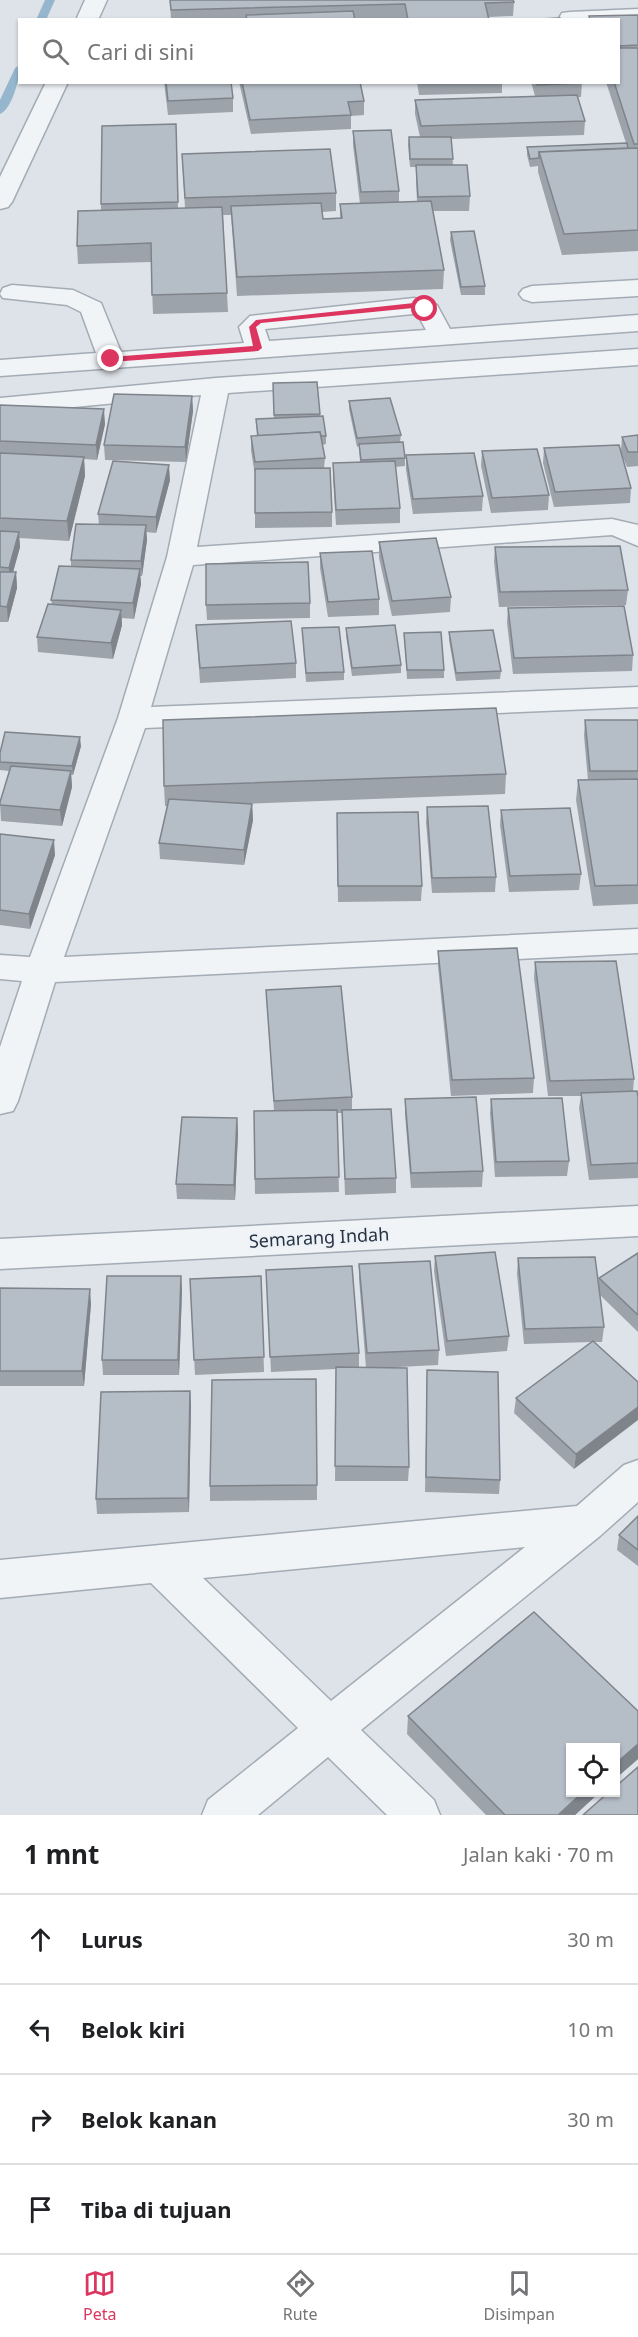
<!DOCTYPE html>
<html lang="id">
<meta charset="utf-8">
<style>
body{margin:0;font-family:"Noto Sans",sans-serif;background:#f6f6f6;color:#202124}
.controls{position:absolute;right:18px;bottom:18px;display:grid;overflow:hidden;border-radius:0px;box-shadow:0 2px 4px #0004}
.controls button{width:54px;height:54px;display:grid;place-items:center;padding:0;border:0;border-bottom:2px solid #e0e0e0;background:#fff;color:#202124;font:30px sans-serif}
.stop{position:absolute;width:18px;height:18px;margin:-14px;border:4px solid #dc355f;border-radius:50%;background:#fff}
.stop.end{background:#dc355f;border-color:#fff;box-shadow:0 2px 6px #0008}
.list{margin:0;padding:0;list-style:none}
h2{display:flex;justify-content:space-between;align-items:center;height:78px;margin:0;padding:0 24px;font-size:26px}
h2 small{font-size:20px;font-weight:400;color:#757577}
.list li{display:grid;grid-template-columns:39px 1fr auto;gap:18px;align-items:center;box-sizing:border-box;height:90px;padding:0 24px;border-top:2px solid #e0e0e0}
.list b{display:block;font-size:22px;white-space:nowrap}
.list em{font-size:20px;font-style:normal;color:#757577}
.icon{flex:none;width:33px;height:33px;fill:none;stroke:currentColor;stroke-width:2;stroke-linecap:round;stroke-linejoin:round}
.map{position:relative;flex:none;width:638px;height:1815px;overflow:hidden}
.search{position:absolute;background:#fff;box-shadow:0 2px 4px #0004;left:18px;right:18px;top:18px;height:66px;display:flex;align-items:center;gap:15px;box-sizing:border-box;padding:0 21px;border-radius:0px;color:#757577;font-size:22px}
.sheet{height:438px;background:#fff}
nav{display:flex;justify-content:space-around;align-items:center;box-sizing:border-box;height:84px;border-top:2px solid #e0e0e0;background:#fff;font-size:16px;color:#757577}
nav a{display:grid;justify-items:center;gap:3px}
nav .on{color:#dc355f}
.map>svg:first-child{display:block}
.lines{fill:none;stroke-linecap:round;stroke-linejoin:round}
.stream{fill:#95b6cd;fill-rule:evenodd}
.minor-casing{stroke:#a3abb4;stroke-width:3}
.minor{fill:#f1f4f7;fill-rule:evenodd}
.wall{fill:#9ca3ab}
.shaded-wall{fill:#7f848b}
.building{fill:#b5bdc7;stroke:#7f848b;stroke-width:1.5}
.route{fill:#dc355f}
.labels{text-anchor:middle;dominant-baseline:central;stroke-width:4.5;stroke-linejoin:round;paint-order:stroke}
.street-label{font-size:18px;fill:#253342;stroke:#eef2f7}
</style>
<div class="map">
<svg width="638" height="1815" viewBox="0 0 638 1815">
<rect width="100%" height="100%" fill="#dee3e9"/>
<g class="lines">
<g class="stream">
<path d="M45,0h10l-9,20h-10z"/>
<path d="M20,65c0,13 -8,44 -20,49v-14l15,-32z"/>
</g>
<g class="minor-casing">
<g id="minor">
<path d="M85,0h22l-9,20h-22z"/>
<path d="M638,9v12l-79,-3 3,-5 8,-1z"/>
<path d="M46,82h22l-56,120 -4,5 -8,2v-32z"/>
<path d="M638,280v16l-106,6 -9,-3 -4,-5 4,-5 9,-3z"/>
<path d="M12,285l61,5 28,13 20,49 123,-9 -5,-16 11,-11 164,-18 23,7 13,24 188,-14v16l-638,45v-16l96,-7 -15,-41 -14,-7 -64,-7 -3,-4 3,-6zM413,314l5,1 8,15 -157,11 -4,-12z"/>
<path d="M638,349v16l-410,28 -31,154 415,-28 26,6v21l-26,-11 -419,30 -42,142 487,-20v20l-493,21 -81,229 574,-28v24l-583,29 -37,119 -5,10 -13,3v-67l22,-66 -22,-2v-24l30,2 88,-239 49,-161 34,-162 -201,19v-16l216,-20z"/>
<path d="M638,1206v30l-638,33v-30z"/>
<path d="M638,1460v42l-38,34 -239,194 73,70 6,15h-53l-59,-58 -70,58h-56l6,-15 90,-72 -147,-145 -151,15v-38l577,-54 47,-41zM525,1547l-194,154 -128,-123z"/>
</g>
</g>
<use href="#minor" class="minor"/>
</g>
<g class="wall">
<path d="M170,0l344,2 -1,14 -25,1 1,3h-84v-2l-50,2h-184z"/>
<path d="M638,15v236l-76,4 -24,-83v-6l-8,1 -3,-12v-8l99,-4 -20,-61h12v-62h-29v-4z"/>
<path d="M164,82h67l2,16v14l-65,3z"/>
<path d="M239,82h121l4,19v14l-13,1v13l-100,5z"/>
<path d="M417,82h85v11l-83,2z"/>
<path d="M531,82h51l-1,15h-3l7,24 -1,14 -133,4 2,26 17,31 -1,15h-36l11,59 -1,19 -206,7 -6,-81h-8l5,97 -75,2 -2,-52 -73,2 -1,-18 24,-36v-6l75,-80 2,84h7l-3,-54 154,39v18l-14,1 1,7 17,-1v-14h20l-7,-59v-14l46,60v11h18l-1,-23v-12h-6l-2,-22 1,-8h11l-5,-23v-14l120,-4z"/>
<path d="M451,232l34,54v9h-24l-11,-55z"/>
<path d="M317,382l3,34 6,20v8l-4,1 3,13 -1,10 8,44v15l-77,1v-53l-4,-24v-15h6l-1,-17h18l-1,-36z"/>
<path d="M192,396l1,15 -7,51 -81,-2 -1,-15z"/>
<path d="M349,401l52,34 -1,7 5,16v8l-10,1 5,41v15l-64,2 -3,-47v-15l27,-1 -1,-16 -2,1 -8,-38z"/>
<path d="M0,405l105,19 -8,36 -13,-1 1,17 -16,65 -50,-3 1,9 -7,25h3l1,16 -9,34h-8z"/>
<path d="M638,435v31l-11,1 -6,-14 10,35 -1,15 -76,4 -11,-44 1,-15 77,3 1,-14z"/>
<path d="M482,451l67,44 -1,15 -57,3 -10,-47z"/>
<path d="M406,455l77,41 -1,15 -69,3 -7,-44z"/>
<path d="M170,480l-14,53 -10,-1 1,8 -5,36h-2l1,8 -7,35 -12,-1v7l-9,34 -75,-7 -1,-15 15,-33 -1,-4 20,-34v-6l28,-35 -1,-11z"/>
<path d="M379,542l72,55 -1,15 -58,4 -13,-58z"/>
<path d="M495,547l133,43 -2,15 -127,2 -5,-45z"/>
<path d="M320,553l59,46v16l-51,2 -8,-49z"/>
<path d="M310,603v15l-103,2 -1,-15z"/>
<path d="M508,608l125,47 -1,16 -119,3 -6,-51z"/>
<path d="M196,625l100,38v15l-96,5z"/>
<path d="M302,628l42,44v8l-38,2z"/>
<path d="M346,628l55,37v8l-49,3 -6,-40z"/>
<path d="M449,632l52,39 -1,8 -44,2 -7,-41z"/>
<path d="M404,633l40,37v8l-37,1z"/>
<path d="M585,720h53v184l-45,2 -17,-106 2,-20h10l-4,-44z"/>
<path d="M81,746l-8,29h-2l1,12 -10,39 -61,-5 -1,-19 9,-31 -9,-1v-17z"/>
<path d="M506,774l-1,20 -265,10h12l1,16 -9,45 -84,-6 -1,-16 8,-37h-2l-1,-20z"/>
<path d="M427,807l69,70 -1,15 -63,1 -6,-71z"/>
<path d="M501,810l80,64 -2,16 -70,2 -9,-67z"/>
<path d="M337,828l85,58 -1,15 -83,1z"/>
<path d="M0,834l55,21 -25,74 -30,-4z"/>
<path d="M438,951l96,127 -1,15 -82,3 -13,-130z"/>
<path d="M535,962l99,117 -1,12 5,6v81l-49,2 -10,-72 2,-12h-33l-14,-118z"/>
<path d="M266,990l86,107v13l44,68v15l-51,2 -3,-82h-5l2,79 -84,2 -1,-83h20z"/>
<path d="M405,1099l78,72 -1,16 -71,1 -6,-74z"/>
<path d="M491,1099l78,62 -2,15 -72,1 -5,-63z"/>
<path d="M237,1118l1,15 -3,67 -58,-1 -1,-15z"/>
<path d="M638,1253v79l-38,-37 4,32 -2,15h-8l-20,127 -60,-56 2,-15 76,-56 -68,2 -7,-70 1,-16 80,27 1,-7z"/>
<path d="M435,1256l74,80 -2,15 -61,5 -12,-85z"/>
<path d="M359,1264l80,86 -1,15 -59,3 30,99 -1,14h-73l1,-112 -65,3 -5,-102 93,83v15h7l-7,-89z"/>
<path d="M181,1276l1,15 -3,84h-76l-1,-15z"/>
<path d="M261,1276l3,96 -69,3 -5,-96z"/>
<path d="M0,1288l91,16 -7,82h-84z"/>
<path d="M427,1370l73,110 -1,14 -74,-2z"/>
<path d="M316,1379l1,121 -107,1v-15z"/>
<path d="M190,1391l1,15 -2,106 -92,2 -1,-15z"/>
<path d="M638,1516v50l-21,-16 2,-15z"/>
<path d="M638,1711v48l-23,20 -45,13h30l-25,23h-89l-79,-81 1,-18z"/>
</g>
<g class="shaded-wall">
<path d="M192,396l1,15 -7,51 -1,-15z"/>
<path d="M104,409l1,15 -8,36 -1,-15z"/>
<path d="M84,457l1,19 -16,65 -2,-20z"/>
<path d="M169,465l1,15 -14,53v-16z"/>
<path d="M146,525l1,15 -5,36 -1,-15z"/>
<path d="M19,532l1,15 -10,36 -1,-15z"/>
<path d="M140,569l1,15 -7,35 -1,-16z"/>
<path d="M16,572l1,16 -9,34 -1,-15z"/>
<path d="M121,610l1,15 -9,34 -2,-16z"/>
<path d="M80,737l1,9 -8,29 -1,-9z"/>
<path d="M71,771l1,16 -10,39 -2,-16z"/>
<path d="M252,804l1,16 -9,45v-15z"/>
<path d="M54,840l1,15 -25,74 -1,-15z"/>
<path d="M237,1118l1,15 -3,67 -1,-15z"/>
<path d="M181,1276l1,15 -3,84 -1,-15z"/>
<path d="M90,1289l1,15 -7,82 -2,-15z"/>
<path d="M190,1391l1,15 -2,106 -1,-14z"/>
<path d="M638,1407v13l-64,49 2,-15z"/>
<path d="M638,1744v15l-23,20v-15z"/>
<path d="M583,1792h17l-25,23h-17z"/>
</g>
<g class="building">
<path d="M170,0h343l1,2 -29,1 4,17h-81l-3,-16 -234,6z"/>
<path d="M353,11l2,9h-108l-1,-5z"/>
<path d="M638,15v30l-20,1v-26h-28l-1,-4z"/>
<path d="M560,18v2h-43z"/>
<path d="M618,48h20v96h-4l-20,-62h4z"/>
<path d="M166,82h65l2,16 -65,3z"/>
<path d="M242,82h118l4,19 -16,1 3,13 -101,5z"/>
<path d="M536,82h46v1l-45,2z"/>
<path d="M577,95l8,26 -164,5 -6,-26z"/>
<path d="M176,124l2,78 -77,2 1,-78z"/>
<path d="M391,130l8,61 -38,1 -8,-61z"/>
<path d="M409,137h42l2,22h-43z"/>
<path d="M627,143l1,5 -89,4v6l-9,1 -3,-12z"/>
<path d="M638,148v82l-74,4 -25,-82z"/>
<path d="M330,149l6,44 -151,5 -3,-44z"/>
<path d="M416,165h51l3,31 -52,1z"/>
<path d="M431,201l13,69 -207,7 -6,-71 90,-3 2,16 19,-1 -2,-14z"/>
<path d="M222,207l5,86 -75,2 -1,-52 -74,3 1,-35z"/>
<path d="M474,231l11,55 -24,1 -10,-55z"/>
<path d="M317,382l3,32 -46,1 -1,-32z"/>
<path d="M114,394l78,2 -7,51 -81,-2z"/>
<path d="M390,398l11,37 -44,3 -8,-37z"/>
<path d="M0,405l104,4 -8,36 -96,-4z"/>
<path d="M323,416l3,20h-5l-1,-4 -62,4 -2,-17z"/>
<path d="M320,432l5,26 -70,4 -4,-26z"/>
<path d="M638,435v17h-10l-6,-15z"/>
<path d="M403,442l2,16 -44,2 -2,-16z"/>
<path d="M619,445l12,43 -76,4 -11,-44z"/>
<path d="M537,449l12,46 -57,3 -10,-47z"/>
<path d="M0,453l84,4 -17,64 -67,-3z"/>
<path d="M474,453l9,43 -70,3 -7,-44z"/>
<path d="M113,461l56,4 -13,52 -58,-3z"/>
<path d="M395,461l5,47 -64,2 -3,-47z"/>
<path d="M330,468l2,44 -77,1v-44z"/>
<path d="M76,524l70,1 -5,36 -70,-1z"/>
<path d="M0,531l19,1 -10,36 -9,-1z"/>
<path d="M436,538l15,59 -59,4 -13,-59z"/>
<path d="M620,546l8,44 -128,2 -5,-45z"/>
<path d="M372,551l7,48 -51,3 -8,-49z"/>
<path d="M308,562l2,41 -104,2v-41z"/>
<path d="M59,566l81,3 -7,34 -82,-3z"/>
<path d="M0,572h16l-9,35 -7,-1z"/>
<path d="M48,604l73,6 -10,33 -74,-6z"/>
<path d="M624,606l9,49 -119,3 -6,-50z"/>
<path d="M291,621l5,42 -96,5 -4,-43z"/>
<path d="M395,625l6,40 -49,3 -6,-40z"/>
<path d="M339,627l5,45 -38,1 -4,-45z"/>
<path d="M493,630l8,41 -45,2 -7,-41z"/>
<path d="M441,632l3,38h-37l-3,-37z"/>
<path d="M496,708l10,66 -342,12 -1,-66z"/>
<path d="M585,720h53v51h-48z"/>
<path d="M5,732l75,5 -8,29 -72,-4v-9z"/>
<path d="M11,766l60,5 -11,39 -60,-5v-3z"/>
<path d="M638,779v106l-43,1 -17,-106z"/>
<path d="M169,799l83,5 -8,46 -85,-7z"/>
<path d="M488,806l8,71 -64,1 -5,-71z"/>
<path d="M570,808l11,66 -71,2 -9,-66z"/>
<path d="M418,812l4,74h-84l-1,-73z"/>
<path d="M0,834l54,6 -25,74 -29,-4z"/>
<path d="M517,948l17,130 -82,2 -14,-129z"/>
<path d="M616,961l18,118 -84,2 -15,-119z"/>
<path d="M341,986l11,111 -78,4 -8,-111z"/>
<path d="M637,1091l1,6v66l-47,2 -10,-72z"/>
<path d="M476,1097l7,74 -72,2 -6,-74z"/>
<path d="M562,1098l7,63 -73,1 -5,-63z"/>
<path d="M391,1109l5,69 -51,1 -3,-69z"/>
<path d="M337,1110l2,67 -84,2 -1,-68z"/>
<path d="M182,1117l55,1 -3,67 -58,-1z"/>
<path d="M495,1252l14,84 -62,5 -12,-85z"/>
<path d="M638,1253v62l-39,-37z"/>
<path d="M595,1257l9,70 -79,2 -7,-71z"/>
<path d="M430,1261l9,89 -72,3 -8,-89z"/>
<path d="M352,1266l7,87 -89,4 -4,-87z"/>
<path d="M107,1276h74l-3,84h-76z"/>
<path d="M261,1276l3,81 -70,3 -4,-81z"/>
<path d="M0,1288l90,1 -8,82h-82z"/>
<path d="M593,1341l45,41v25l-62,47 -60,-56z"/>
<path d="M336,1367l71,1 2,99 -74,-1z"/>
<path d="M427,1370l71,2 2,108 -74,-3z"/>
<path d="M316,1379l1,106 -107,1 2,-106z"/>
<path d="M190,1391l-2,107 -92,1 5,-107z"/>
<path d="M638,1516v34l-19,-15z"/>
<path d="M534,1612l104,99v33l-23,20v-16h-45v44h13l-25,23h-53l-97,-99z"/>
<path d="M638,1767v48h-55l26,-23h6v-5z"/>
</g>
<path class="route" d="M414,303l15,6 -4,2 -12,-3 -152,15 -5,4 6,21 -4,3 -147,11 -4,-3 4,-2 142,-11 -4,-19 7,-7z"/>
<g class="labels">
<g class="street-label">
<text transform="translate(319 1237) rotate(-3)">Semarang Indah</text>
</g>
</g>
</svg>
<div class="controls">
<button><svg class="icon" aria-label="locate" viewBox="0 0 24 24"><circle cx="12" cy="12" r="6"/><path d="M12 2v4M12 18v4M2 12h4M18 12h4"/></svg></button>
</div>
<div class="stop" style="left:425px;top:309px"></div>
<div class="stop end" style="left:111px;top:359px"></div>
<div class="search"><svg class="icon" aria-label="search" viewBox="0 0 24 24"><circle cx="10" cy="10" r="6"/><path d="M15 15l6 6"/></svg>Cari di sini</div>
</div>
<section class="sheet">
<h2>1 mnt<small>Jalan kaki · 70 m</small></h2>
<ul class="list">
<li><svg class="icon" aria-label="ahead" viewBox="0 0 24 24"><path d="M12 20V5M6 11l6-6 6 6"/></svg><div><b>Lurus</b></div><em>30 m</em></li>
<li><svg class="icon" aria-label="left" viewBox="0 0 24 24"><path d="M17 20v-9H6M10 6l-5 5 5 5"/></svg><div><b>Belok kiri</b></div><em>10 m</em></li>
<li><svg class="icon" aria-label="right" viewBox="0 0 24 24"><path d="M7 20v-9h11M14 6l5 5-5 5"/></svg><div><b>Belok kanan</b></div><em>30 m</em></li>
<li><svg class="icon" aria-label="arrive" viewBox="0 0 24 24"><path d="M6 21V4h12l-3 4 3 4H6"/></svg><div><b>Tiba di tujuan</b></div></li>
</ul>
</section>
<nav>
<a class="on"><svg class="icon" aria-label="map" viewBox="0 0 24 24"><path d="M3 6l6-2 6 2 6-2v14l-6 2-6-2-6 2zM9 4v14M15 6v14"/></svg>Peta</a>
<a><svg class="icon" aria-label="directions" viewBox="0 0 24 24"><path d="M12 3l9 9-9 9-9-9zM9 14v-3h6M13 9l2 2-2 2"/></svg>Rute</a>
<a><svg class="icon" aria-label="saved" viewBox="0 0 24 24"><path d="M7 4h10v16l-5-4-5 4z"/></svg>Disimpan</a>
</nav>
